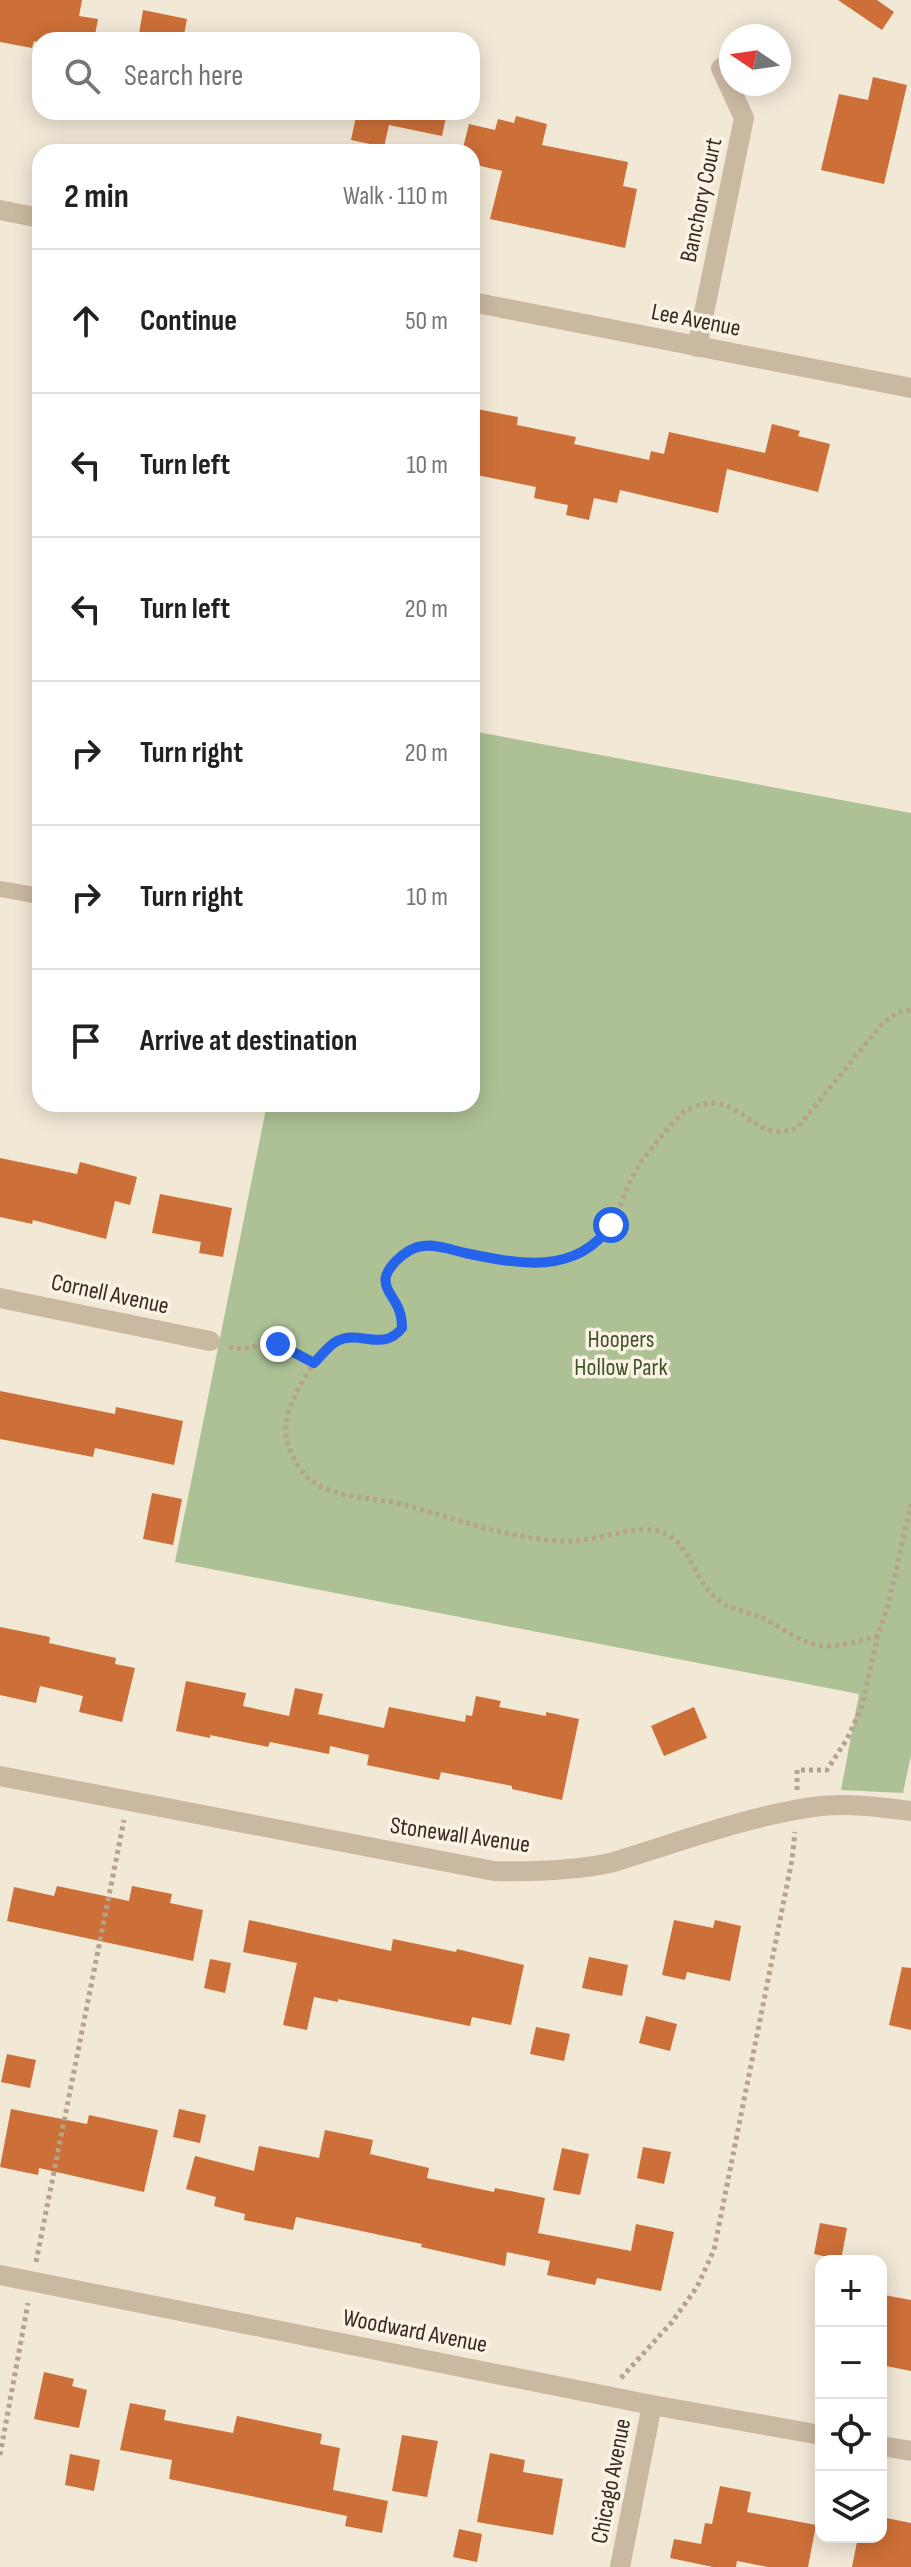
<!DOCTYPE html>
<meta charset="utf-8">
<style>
body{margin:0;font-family:"Sofia Sans Condensed",sans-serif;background:#f2f2f2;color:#202124}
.controls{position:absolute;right:24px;bottom:24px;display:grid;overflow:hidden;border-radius:16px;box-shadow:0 4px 20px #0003}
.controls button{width:72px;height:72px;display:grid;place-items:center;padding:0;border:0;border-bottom:2px solid #e0e0e0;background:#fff;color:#202124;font:40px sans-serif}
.compass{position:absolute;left:719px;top:24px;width:72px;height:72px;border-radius:50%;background:#fff;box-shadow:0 4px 20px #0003;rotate:283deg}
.stop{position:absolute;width:24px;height:24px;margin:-18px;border:6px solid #2563eb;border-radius:50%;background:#fff}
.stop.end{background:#2563eb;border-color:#fff;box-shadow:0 2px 8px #0008}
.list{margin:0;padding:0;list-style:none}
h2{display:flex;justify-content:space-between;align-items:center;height:104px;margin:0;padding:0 32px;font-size:34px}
h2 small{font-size:26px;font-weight:400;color:#757577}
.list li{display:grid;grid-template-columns:52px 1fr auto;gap:24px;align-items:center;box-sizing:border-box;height:144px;padding:0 32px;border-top:2px solid #e0e0e0}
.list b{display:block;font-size:30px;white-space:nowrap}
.list em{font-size:26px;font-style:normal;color:#757577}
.icon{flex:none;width:44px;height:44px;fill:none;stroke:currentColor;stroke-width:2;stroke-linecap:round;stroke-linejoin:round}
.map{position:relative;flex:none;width:911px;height:2567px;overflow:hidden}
.search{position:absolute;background:#fff;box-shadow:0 4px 20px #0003;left:32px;top:32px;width:448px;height:88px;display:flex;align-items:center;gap:20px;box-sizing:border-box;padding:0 28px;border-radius:24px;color:#757577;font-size:30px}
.panel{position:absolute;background:#fff;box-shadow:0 4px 20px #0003;left:32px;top:144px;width:448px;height:968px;border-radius:24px}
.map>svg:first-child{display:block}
.green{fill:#adc195}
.building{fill:#cd6f38}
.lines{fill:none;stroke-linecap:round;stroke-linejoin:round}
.path{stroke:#b6a38c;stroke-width:5;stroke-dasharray:4 4;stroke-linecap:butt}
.service{stroke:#cab9a1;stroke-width:16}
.minor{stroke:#cab9a1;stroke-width:20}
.route{stroke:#2563eb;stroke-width:10}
.labels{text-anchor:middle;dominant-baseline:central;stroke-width:7;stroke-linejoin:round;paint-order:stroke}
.street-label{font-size:24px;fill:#342b25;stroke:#faf2e2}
.park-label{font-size:24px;fill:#3e5427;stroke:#faf2e2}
</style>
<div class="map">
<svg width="911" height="2567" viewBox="0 0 911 2567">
<rect width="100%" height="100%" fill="#f2e8d6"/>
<path class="green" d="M472,731l439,82v942l-8,38 -62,-3 18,-96 -684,-132 92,-458h205z"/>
<g class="building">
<path d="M0,0h82l-3,16 19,3 -4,21h-54v3l-6,-2 -2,7 -32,-6z"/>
<path d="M838,0h39l17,12 -12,18z"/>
<path d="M143,10l44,9 -4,21h-45z"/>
<path d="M873,77l34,8 -23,99 -63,-14 18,-76 29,6z"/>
<path d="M357,112h90l-5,24 -53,-11 -5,22 -33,-7z"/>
<path d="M516,116l31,8 -5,21 86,17 -5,24 14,3 -12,59 -135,-29 12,-48 -30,-7v-12h-10l7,-28 26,6 3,-11 16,4z"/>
<path d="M472,408l46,9 -1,8 59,12 -2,7 75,16 2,-9 13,3 5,-22 96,21 7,-29 28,7 -2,5 32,8 -12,48 -91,-23 -9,44 -98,-23 -3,13 -23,-5 -5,22 -23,-5 2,-10 -34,-7 2,-11 -64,-13z"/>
<path d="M0,1158l77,16 3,-12 57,15 -7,28 -15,-4 -9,38 -73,-19 -1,4 -32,-7z"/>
<path d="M160,1194l72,14 -9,49 -24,-4 2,-11 -49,-9z"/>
<path d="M0,1391l115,23 1,-7 67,14 -9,44 -79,-17 -2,9 -93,-18z"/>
<path d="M152,1493l30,6 -9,46 -30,-6z"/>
<path d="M0,1627l50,10 -1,6 67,15 -1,6 20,4 -13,54 -43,-10 4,-16 -43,-10 -4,17 -36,-8z"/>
<path d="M186,1681l60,12 -3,13 46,10 6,-28 28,6 -5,20 66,14 5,-21 76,15 1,-7 6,1 4,-20 25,5 -2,6 47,9v-4l33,7 -17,81 -50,-11v-3l-71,-14 -2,8 -72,-15 2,-10 -39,-9 -1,8 -59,-12 -2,5 -58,-12v3l-34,-7z"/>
<path d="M694,1707l13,31 -43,18 -13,-30z"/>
<path d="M57,1886l72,15 3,-15 40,8 -2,9 33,7 -10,51 -186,-40 7,-34 40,9z"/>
<path d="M249,1920l142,31 2,-12 63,13 1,-3 67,16 -13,60 -39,-8 -2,9 -132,-27v3l-24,-5 -7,33 -24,-5 14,-62 -54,-11z"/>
<path d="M674,1920l39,8 2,-8 26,6 -11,55 -43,-9 -2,8 -23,-5z"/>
<path d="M589,1957l39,8 -6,31 -40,-8z"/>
<path d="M210,1959l21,4 -6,30 -21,-5z"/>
<path d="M902,1967l9,1v62l-22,-5z"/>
<path d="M646,2016l31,8 -7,27 -31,-8z"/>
<path d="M536,2027l34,7 -6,27 -34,-7z"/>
<path d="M7,2054l29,6 -6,28 -29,-6z"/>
<path d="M11,2109l76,15 2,-9 69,15 -14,62 -105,-24 -1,7 -38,-8z"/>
<path d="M179,2109l27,6 -6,28 -27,-6z"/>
<path d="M325,2130l48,10 -3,14 59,14 -2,10 67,14 1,-4 50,10 -7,35 93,18 5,-27 38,8 -13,59 -64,-13 -2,7 -48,-10 3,-14 -43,-9 -2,14 -84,-19 1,-3 -126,-27 -3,13 -49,-10 1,-6 -31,-8 2,-9 -30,-8 9,-33 59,15 5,-25 60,12z"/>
<path d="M643,2147l28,5 -7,32 -27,-6z"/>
<path d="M562,2148l27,6 -9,41 -27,-5z"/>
<path d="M820,2223l27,5 -6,32 -27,-6z"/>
<path d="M884,2295l27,5v71l-30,-6v-55z"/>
<path d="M44,2372l30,7 -2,7 15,4 -8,38 -45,-9z"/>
<path d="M130,2403l36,7 -2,10 69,13 4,-17 85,18 -2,10 20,4 -7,42 55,11 -6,32 -37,-7 2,-10 -178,-37 3,-19 -52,-10z"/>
<path d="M402,2435l36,6 -11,56 -35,-6z"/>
<path d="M490,2453l35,7 -2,12 40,7 -10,56 -76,-13z"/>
<path d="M70,2454l30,6 -6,31 -29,-6z"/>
<path d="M720,2486l31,6 -4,20 69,13 -8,42h-40l-31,-6 -1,6h-23l-43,-9 4,-19 27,5 4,-21 7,1z"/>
<path d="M881,2517l30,6v44h-59l6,-30h23z"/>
<path d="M459,2529l23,5 -5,28 -24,-5z"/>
</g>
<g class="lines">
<g class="path">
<path d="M229,1347c14,4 24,-1 38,-4 17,-2 33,11 47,20"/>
<path d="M878,1636c-19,5 -40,12 -60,9 -21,-3 -40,-21 -60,-29 -11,-4 -24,-6 -34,-12 -5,-3 -11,-8 -14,-12 -20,-22 -24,-60 -59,-62 -31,-2 -59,13 -90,11 -55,-3 -107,-23 -160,-37 -28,-7 -70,-5 -93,-26 -9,-9 -21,-29 -22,-42 -4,-27 27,-80 49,-94 22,-15 47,12 67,-14 0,-7 -1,-13 -3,-18 -4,-11 -16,-21 -13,-34 3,-14 22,-27 36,-30 13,-2 29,4 42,7 33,7 76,17 108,4 42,-16 44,-50 63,-85 7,-14 20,-27 29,-39 8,-9 16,-20 27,-25 50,-22 61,39 106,20l85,-104 16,-12 13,-2"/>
<path d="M797,1790v-20h30l20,-31 14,-30 17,-73 11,-35 22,-97"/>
<path d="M36,2262l88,-442"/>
<path d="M621,2378l51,-56 25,-35 17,-37 78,-390 3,-28"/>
<path d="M0,2455l28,-152"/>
</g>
<path class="service" d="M0,889l40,7"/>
<g class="minor">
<path d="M0,210l40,8"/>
<path d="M472,302l439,86"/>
<path d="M697,347l47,-229 -23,-50"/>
<path d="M0,1298l210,43"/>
<path d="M0,1776l494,95c40,1 77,0 116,-8 67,-20 134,-46 203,-56 32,-5 66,0 98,4"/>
<path d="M0,2275l652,130 169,30"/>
<path d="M881,2446l30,5"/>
<path d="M620,2567l32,-162"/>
</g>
</g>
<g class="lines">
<path class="route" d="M278,1344l36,19c7,-7 15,-18 23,-22 23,-12 45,12 65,-13 0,-7 -1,-13 -3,-18 -4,-12 -16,-21 -13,-34 2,-6 6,-11 10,-15 7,-7 17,-14 27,-15 14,-2 29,4 42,7 53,11 111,23 146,-28"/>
</g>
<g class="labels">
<g class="street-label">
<text transform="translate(701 200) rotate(-78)">Banchory Court</text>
<text transform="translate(696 320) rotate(11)">Lee Avenue</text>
<text transform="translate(110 1294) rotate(12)">Cornell Avenue</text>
<text transform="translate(460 1835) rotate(8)">Stonewall Avenue</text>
<text transform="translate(415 2331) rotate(11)">Woodward Avenue</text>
<text transform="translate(611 2481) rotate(-79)">Chicago Avenue</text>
</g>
<g class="park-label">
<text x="621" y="1339">Hoopers<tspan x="621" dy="28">Hollow Park</tspan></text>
</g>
</g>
</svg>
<div class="controls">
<button>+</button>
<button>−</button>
<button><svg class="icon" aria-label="locate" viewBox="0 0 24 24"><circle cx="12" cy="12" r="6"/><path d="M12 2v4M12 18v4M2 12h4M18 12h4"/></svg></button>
<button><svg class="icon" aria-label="layers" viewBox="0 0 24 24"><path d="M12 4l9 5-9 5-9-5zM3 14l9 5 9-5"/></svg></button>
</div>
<svg class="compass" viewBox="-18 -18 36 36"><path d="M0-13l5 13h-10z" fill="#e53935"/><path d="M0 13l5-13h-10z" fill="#757577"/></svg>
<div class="stop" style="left:611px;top:1225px"></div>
<div class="stop end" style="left:278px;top:1344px"></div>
<div class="search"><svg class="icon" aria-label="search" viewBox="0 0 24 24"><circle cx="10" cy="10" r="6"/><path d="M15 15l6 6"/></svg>Search here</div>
<section class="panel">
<h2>2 min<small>Walk · 110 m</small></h2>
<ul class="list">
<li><svg class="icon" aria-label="ahead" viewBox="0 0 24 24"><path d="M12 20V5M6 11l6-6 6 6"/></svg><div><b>Continue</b></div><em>50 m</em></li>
<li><svg class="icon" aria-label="left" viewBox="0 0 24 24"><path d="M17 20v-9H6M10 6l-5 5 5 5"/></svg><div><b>Turn left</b></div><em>10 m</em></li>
<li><svg class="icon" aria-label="left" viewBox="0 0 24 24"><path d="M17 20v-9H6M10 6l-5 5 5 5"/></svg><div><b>Turn left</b></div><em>20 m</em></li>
<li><svg class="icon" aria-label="right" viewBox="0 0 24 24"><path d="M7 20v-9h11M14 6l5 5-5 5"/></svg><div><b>Turn right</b></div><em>20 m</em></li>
<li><svg class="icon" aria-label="right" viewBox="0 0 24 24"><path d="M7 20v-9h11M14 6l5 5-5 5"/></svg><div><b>Turn right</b></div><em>10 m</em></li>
<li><svg class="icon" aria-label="arrive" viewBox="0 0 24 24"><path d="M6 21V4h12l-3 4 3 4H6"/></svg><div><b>Arrive at destination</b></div></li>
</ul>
</section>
</div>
